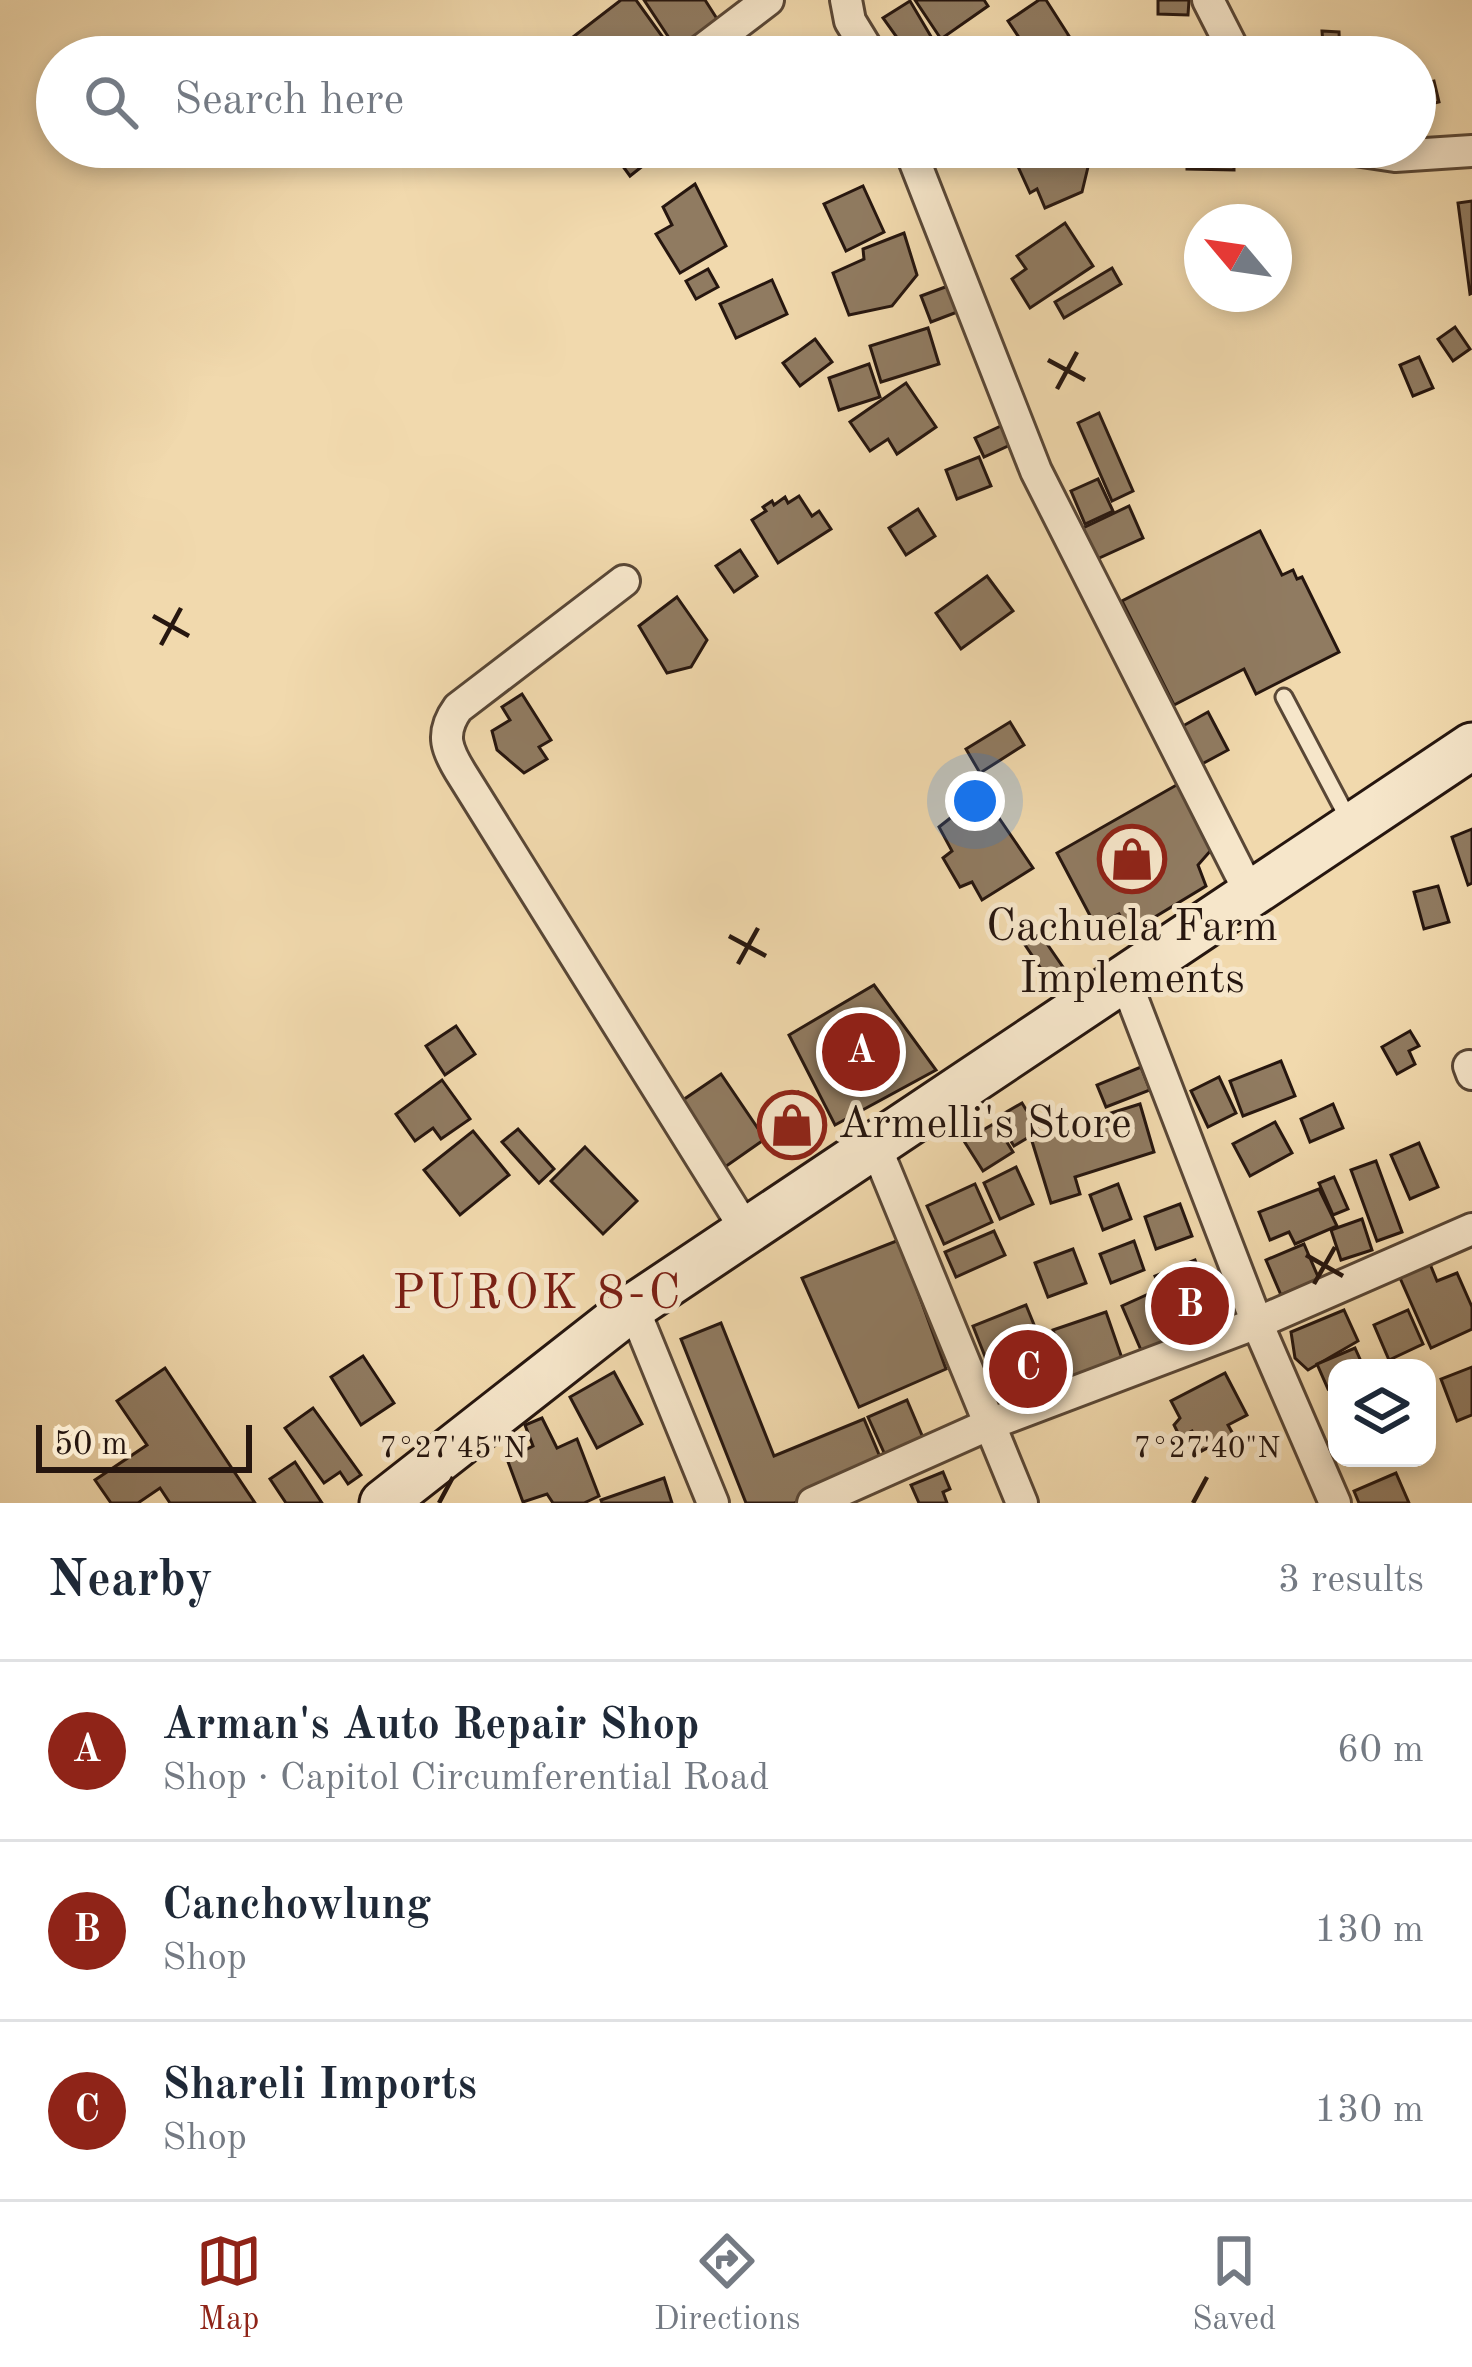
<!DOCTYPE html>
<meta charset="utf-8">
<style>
body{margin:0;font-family:"Old Standard TT",serif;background:#f2f2f3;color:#1f2937}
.controls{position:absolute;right:36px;bottom:36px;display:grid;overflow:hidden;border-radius:24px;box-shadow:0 6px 18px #0003}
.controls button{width:108px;height:108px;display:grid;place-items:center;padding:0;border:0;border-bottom:3px solid #e0e1e3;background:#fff;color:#1f2937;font:60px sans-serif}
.compass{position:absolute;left:1184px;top:204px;width:108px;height:108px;border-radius:50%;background:#fff;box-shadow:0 6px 18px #0003;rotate:299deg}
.scale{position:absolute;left:36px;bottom:30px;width:216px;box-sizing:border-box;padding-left:12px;border:6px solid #26160f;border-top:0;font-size:33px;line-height:42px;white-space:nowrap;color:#26160f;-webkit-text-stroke:9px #f6e6ca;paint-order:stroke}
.you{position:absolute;left:975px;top:801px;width:42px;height:42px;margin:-30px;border:9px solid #fff;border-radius:50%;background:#1a73e8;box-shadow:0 0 0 18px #1a73e833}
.badge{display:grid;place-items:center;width:78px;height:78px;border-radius:50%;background:#8f2418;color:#fff;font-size:39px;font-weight:700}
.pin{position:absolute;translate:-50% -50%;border:6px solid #fff;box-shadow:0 3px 12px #0006}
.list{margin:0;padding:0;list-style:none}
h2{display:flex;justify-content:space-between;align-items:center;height:156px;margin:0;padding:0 48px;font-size:51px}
h2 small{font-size:39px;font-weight:400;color:#747a83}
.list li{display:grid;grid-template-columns:78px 1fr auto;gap:36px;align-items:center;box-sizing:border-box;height:180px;padding:0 48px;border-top:3px solid #e0e1e3}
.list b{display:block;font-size:45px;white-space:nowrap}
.list p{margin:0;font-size:39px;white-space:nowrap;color:#747a83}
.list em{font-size:39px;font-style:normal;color:#747a83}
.icon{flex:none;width:66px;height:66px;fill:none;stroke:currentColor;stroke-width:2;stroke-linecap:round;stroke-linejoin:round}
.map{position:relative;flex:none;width:1472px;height:1503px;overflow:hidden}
.search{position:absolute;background:#fff;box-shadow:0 6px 18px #0003;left:36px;right:36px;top:36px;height:132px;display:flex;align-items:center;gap:30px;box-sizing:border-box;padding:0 42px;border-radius:66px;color:#747a83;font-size:45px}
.sheet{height:696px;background:#fff}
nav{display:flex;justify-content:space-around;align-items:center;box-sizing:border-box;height:168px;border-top:3px solid #e0e1e3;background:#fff;font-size:33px;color:#747a83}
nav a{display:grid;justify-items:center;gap:6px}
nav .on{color:#8f2418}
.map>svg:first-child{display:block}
.building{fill:#907b61;stroke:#26160f;stroke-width:3}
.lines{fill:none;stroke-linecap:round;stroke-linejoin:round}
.lane-casing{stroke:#594736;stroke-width:21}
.street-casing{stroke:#594736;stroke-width:36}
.secondary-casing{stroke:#26160f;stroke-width:51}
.lane{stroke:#f6e6ca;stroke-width:15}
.street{stroke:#f6e6ca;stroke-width:30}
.secondary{stroke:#f6e6ca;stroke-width:45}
.ticks{fill:none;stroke:#26160f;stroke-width:4.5}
.labels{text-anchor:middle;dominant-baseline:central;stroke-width:10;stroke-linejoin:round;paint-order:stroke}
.poi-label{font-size:45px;fill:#26160f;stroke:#f6e6ca}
.neighbourhood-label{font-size:48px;letter-spacing:3px;fill:#7a1f14;stroke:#f6e6ca}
.ticks-label{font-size:30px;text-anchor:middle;fill:#26160f;stroke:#f6e6ca;stroke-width:10;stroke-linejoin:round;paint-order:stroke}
</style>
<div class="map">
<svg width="1472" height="1503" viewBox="0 0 1472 1503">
<rect width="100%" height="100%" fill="#f1d9ad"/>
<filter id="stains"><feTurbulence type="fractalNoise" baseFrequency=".00167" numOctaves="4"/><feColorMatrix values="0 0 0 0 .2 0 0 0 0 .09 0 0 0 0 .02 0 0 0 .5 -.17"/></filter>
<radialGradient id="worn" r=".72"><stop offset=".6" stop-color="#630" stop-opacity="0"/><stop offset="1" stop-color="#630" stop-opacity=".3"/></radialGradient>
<g class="building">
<path d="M621,0h15l31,43 -19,14h-101z"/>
<path d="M644,0h61l16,25 -42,28z"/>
<path d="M915,0h69l4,6 -47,33z"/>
<path d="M1039,0h7l23,36 -37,21 -24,-36z"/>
<path d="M1158,0h31l-1,15 -30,-1z"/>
<path d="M910,1l29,49 -10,7h-27l-7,-10 6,-4 -18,-25z"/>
<path d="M1322,31l17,1 1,25h-16z"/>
<path d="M1434,81l5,21 -24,6v-22z"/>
<path d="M623,147h15l11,14 -19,15 -16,-22z"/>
<path d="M949,147h29l-22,13z"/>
<path d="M1031,147h68l5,6 -16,14 -6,25 -37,16 -8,-19 -7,4 -15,-33 19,-8z"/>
<path d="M1187,147h47v23l-47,-1z"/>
<path d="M695,184l31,62 -46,27 -24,-39 16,-9 -9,-18z"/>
<path d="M863,186l21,46 -38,19 -22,-47z"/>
<path d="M1472,201v92l-2,1 -12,-91z"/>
<path d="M1065,223l28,43 -63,42 -18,-29 14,-10 -9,-13z"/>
<path d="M904,233l13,42 -25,31 -43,9 -16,-42 31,-14 -1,-10z"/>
<path d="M1112,268l9,16 -57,34 -9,-16z"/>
<path d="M708,269l10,18 -22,12 -10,-18z"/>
<path d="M772,280l15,34 -51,24 -16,-34z"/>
<path d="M956,283l9,26 -34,13 -10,-26z"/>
<path d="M1455,327l15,22 -17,12 -15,-22z"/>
<path d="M928,328l11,36 -58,18 -11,-36z"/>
<path d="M815,339l17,23 -32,24 -17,-23z"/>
<path d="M1419,357l14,31 -20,8 -13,-31z"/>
<path d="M869,364l11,33 -41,13 -10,-32z"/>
<path d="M906,383l30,44 -39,27 -9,-15 -18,12 -20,-29z"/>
<path d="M1099,413l34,78 -21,10 -34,-78z"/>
<path d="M1001,426l9,19 -26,12 -9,-19z"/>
<path d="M979,457l12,29 -34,13 -11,-29z"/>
<path d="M1098,479l15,32 -28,13 -14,-33z"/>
<path d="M799,496l13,20 7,-5 12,18 -53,34 -26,-43 14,-9 -3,-4 9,-6 2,4 11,-8 3,6z"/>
<path d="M1129,506l14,32 -46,21 -14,-31z"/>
<path d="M918,509l17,27 -29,19 -17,-27z"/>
<path d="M1260,531l22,44 11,-5 4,9 5,-2 37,75 -83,42 -12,-25 -70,36 -52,-104z"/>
<path d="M740,550l17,26 -23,16 -18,-26z"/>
<path d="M987,576l26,35 -52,38 -25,-36z"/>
<path d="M677,597l30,43 -16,27 -24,6 -28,-47z"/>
<path d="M522,694l29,46 -12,7 8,12 -23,14 -27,-23 -5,-19 18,-11 -8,-13z"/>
<path d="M1208,712l20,38 -28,15 -19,-38z"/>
<path d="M1010,722l14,23 -44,28 -14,-24z"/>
<path d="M1180,783l32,66 -14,16 8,21 -76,46 -11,-18 -24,11 -38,-72z"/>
<path d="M982,793l51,75 -51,32 -10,-18 -12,5 -17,-29 9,-7 -13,-24z"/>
<path d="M1472,829v54l-4,2 -16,-48z"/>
<path d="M1438,886l11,36 -25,7 -10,-37z"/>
<path d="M1032,922l35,51 -17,9 -33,-49z"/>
<path d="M874,985l62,85 -101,55 -46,-90z"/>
<path d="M456,1026l19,28 -30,21 -19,-29z"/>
<path d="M1410,1031l9,15 -10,5 6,13 -18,10 -15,-27z"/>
<path d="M1281,1061l14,35 -52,20 -13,-35z"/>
<path d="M1141,1067l9,23 -44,17 -9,-22z"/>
<path d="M721,1074l44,65 -40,28 -45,-65z"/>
<path d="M1219,1077l17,36 -28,14 -17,-36z"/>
<path d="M442,1080l28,39 -29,20 -8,-11 -18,13 -19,-27z"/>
<path d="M798,1092l27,36 -40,29 -26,-35z"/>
<path d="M1022,1103l17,28 -25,15 -18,-28z"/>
<path d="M1140,1104l14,48 -79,25 5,17 -29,9 -20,-65z"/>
<path d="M1333,1104l10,24 -33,14 -9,-23z"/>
<path d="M1275,1122l17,31 -42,23 -17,-32z"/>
<path d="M995,1123l18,29 -30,19 -19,-30z"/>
<path d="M518,1129l36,40 -15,14 -37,-41z"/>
<path d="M473,1131l36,44 -49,40 -36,-45z"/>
<path d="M1419,1143l19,44 -28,12 -19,-44z"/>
<path d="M585,1147l52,54 -34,33 -52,-53z"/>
<path d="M1376,1161l26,71 -25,9 -26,-71z"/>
<path d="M1016,1167l17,37 -33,15 -16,-36z"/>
<path d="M1334,1177l14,32 -15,6 -14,-32z"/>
<path d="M975,1184l17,38 -48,22 -17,-38z"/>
<path d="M1118,1184l13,35 -28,11 -13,-35z"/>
<path d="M1319,1189l18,37 -42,18 -6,-12 -19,8 -11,-28z"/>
<path d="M1180,1204l12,32 -36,13 -11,-32z"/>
<path d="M1362,1219l10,31 -31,10 -10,-30z"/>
<path d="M994,1231l11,24 -49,22 -11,-25z"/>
<path d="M899,1240l47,129 -87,38 -57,-129z"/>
<path d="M1134,1241l10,29 -33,13 -11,-29z"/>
<path d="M1304,1244l15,35 -38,16 -15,-35z"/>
<path d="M1073,1249l13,34 -38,14 -13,-34z"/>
<path d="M1195,1260l23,58 -40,16 -23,-58z"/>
<path d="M1430,1264l7,17 20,-8 15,34v22l-41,19 -31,-70z"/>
<path d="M1153,1292l23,51 -32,14 -22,-51z"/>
<path d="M1026,1305l13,32 -53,22 -13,-33z"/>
<path d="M1344,1310l14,31 -50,29 -13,-12 -4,-26z"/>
<path d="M1408,1310l15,34 -34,16 -15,-35z"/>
<path d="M1106,1312l18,52 -54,18 -17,-52z"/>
<path d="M721,1323l53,133 90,-37 19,45 -89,39h-48l-65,-164z"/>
<path d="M1047,1337l16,43 -55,21 -17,-43z"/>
<path d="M1355,1348l9,20h-27v17l-9,4 -11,-25z"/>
<path d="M363,1356l31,47 -33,22 -30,-48z"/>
<path d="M1472,1367v48l-15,6 -16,-42z"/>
<path d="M165,1368l90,135h-85l-10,-15 -22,15h-27l-16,-23 52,-35 -30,-44z"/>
<path d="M614,1372l28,52 -45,24 -27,-51z"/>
<path d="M1225,1373l22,42 -19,10 5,9 -31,17 -10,-20 -12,6 -6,-12 6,-7 -9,-17z"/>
<path d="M907,1400l17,40 -38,17 -18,-40z"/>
<path d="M313,1408l48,67 -13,9 -8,-12 -16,11 -39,-55z"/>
<path d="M542,1418l15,30 20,-9 22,57 -15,7h-31l-6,-9 -24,8 -16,-43 26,-13 -8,-21z"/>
<path d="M295,1462l27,41h-36l-16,-24z"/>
<path d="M943,1472l7,17 -7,3 4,11h-28l-8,-18z"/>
<path d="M1396,1473l13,30h-50l-5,-12z"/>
<path d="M664,1478l8,25h-70l-1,-3z"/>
</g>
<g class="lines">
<g class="lane-casing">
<path id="lane" d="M1284,697l66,125"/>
</g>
<g class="street-casing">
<g id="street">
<path d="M846,0l4,21 22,36"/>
<path d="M1208,0l29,57"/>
<path d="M693,57l75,-57"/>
<path d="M909,147l127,324 215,424"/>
<path d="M1335,147l60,9 77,-5"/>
<path d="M624,581l-166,127c-19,26 -11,43 5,68l283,454"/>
<path d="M1124,977l133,346 78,180"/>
<path d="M1469,1066l3,8"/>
<path d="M875,1145l147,358"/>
<path d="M633,1307l80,196"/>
<path d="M813,1503l177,-79 267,-101 215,-94"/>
</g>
</g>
<g class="secondary-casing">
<path id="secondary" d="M383,1503l250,-196 839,-561"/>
</g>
<use href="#lane" class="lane"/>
<use href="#street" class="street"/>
<use href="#secondary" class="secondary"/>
</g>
<path class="ticks" d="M1048,360l37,20M1057,389l20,-37M153,616l36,20M161,645l20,-37M729,936l37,20M738,964l20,-36M1306,1255l37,21M1314,1284l21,-37M439,1503l14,-26M1193,1503l14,-26"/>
<defs>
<g id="shop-ring" transform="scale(3.45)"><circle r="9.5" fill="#f6e6ca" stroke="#8f2418" stroke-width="1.5"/><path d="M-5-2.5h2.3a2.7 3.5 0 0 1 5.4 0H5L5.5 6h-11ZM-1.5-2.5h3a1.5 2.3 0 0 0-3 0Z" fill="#8f2418"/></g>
</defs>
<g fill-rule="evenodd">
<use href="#shop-ring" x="1132" y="859"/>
<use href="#shop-ring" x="792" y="1125"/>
</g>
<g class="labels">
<g class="poi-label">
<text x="1132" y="928">Cachuela Farm<tspan x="1132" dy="52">Implements</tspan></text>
<text x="838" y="1125" text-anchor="start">Armelli's Store</text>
</g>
<g class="neighbourhood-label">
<text x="538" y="1295">PUROK 8-C</text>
</g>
</g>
<g class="ticks-label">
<text x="453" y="1457">7°27'45"N</text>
<text x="1207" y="1457">7°27'40"N</text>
</g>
<rect width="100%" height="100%" filter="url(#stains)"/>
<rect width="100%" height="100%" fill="url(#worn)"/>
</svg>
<div class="controls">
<button><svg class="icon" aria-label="layers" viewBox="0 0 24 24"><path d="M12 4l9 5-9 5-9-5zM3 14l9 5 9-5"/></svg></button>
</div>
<svg class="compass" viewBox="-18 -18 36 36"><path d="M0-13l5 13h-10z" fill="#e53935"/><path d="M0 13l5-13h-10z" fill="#747a83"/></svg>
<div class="scale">50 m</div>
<div class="you"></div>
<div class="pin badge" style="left:861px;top:1052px">A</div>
<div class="pin badge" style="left:1190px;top:1306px">B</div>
<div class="pin badge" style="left:1028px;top:1369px">C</div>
<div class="search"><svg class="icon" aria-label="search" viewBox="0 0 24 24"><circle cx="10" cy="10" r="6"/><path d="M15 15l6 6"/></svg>Search here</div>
</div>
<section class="sheet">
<h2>Nearby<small>3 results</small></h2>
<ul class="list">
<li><span class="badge">A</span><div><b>Arman's Auto Repair Shop</b><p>Shop · Capitol Circumferential Road</p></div><em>60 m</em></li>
<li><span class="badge">B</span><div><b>Canchowlung</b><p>Shop</p></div><em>130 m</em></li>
<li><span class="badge">C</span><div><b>Shareli Imports</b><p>Shop</p></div><em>130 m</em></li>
</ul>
</section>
<nav>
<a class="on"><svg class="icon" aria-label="map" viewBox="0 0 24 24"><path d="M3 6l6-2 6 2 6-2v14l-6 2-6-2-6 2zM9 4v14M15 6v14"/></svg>Map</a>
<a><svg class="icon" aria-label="directions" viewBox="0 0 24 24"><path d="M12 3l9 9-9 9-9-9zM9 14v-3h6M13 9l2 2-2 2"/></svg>Directions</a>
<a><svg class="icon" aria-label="saved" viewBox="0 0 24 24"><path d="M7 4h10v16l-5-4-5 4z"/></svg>Saved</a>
</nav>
